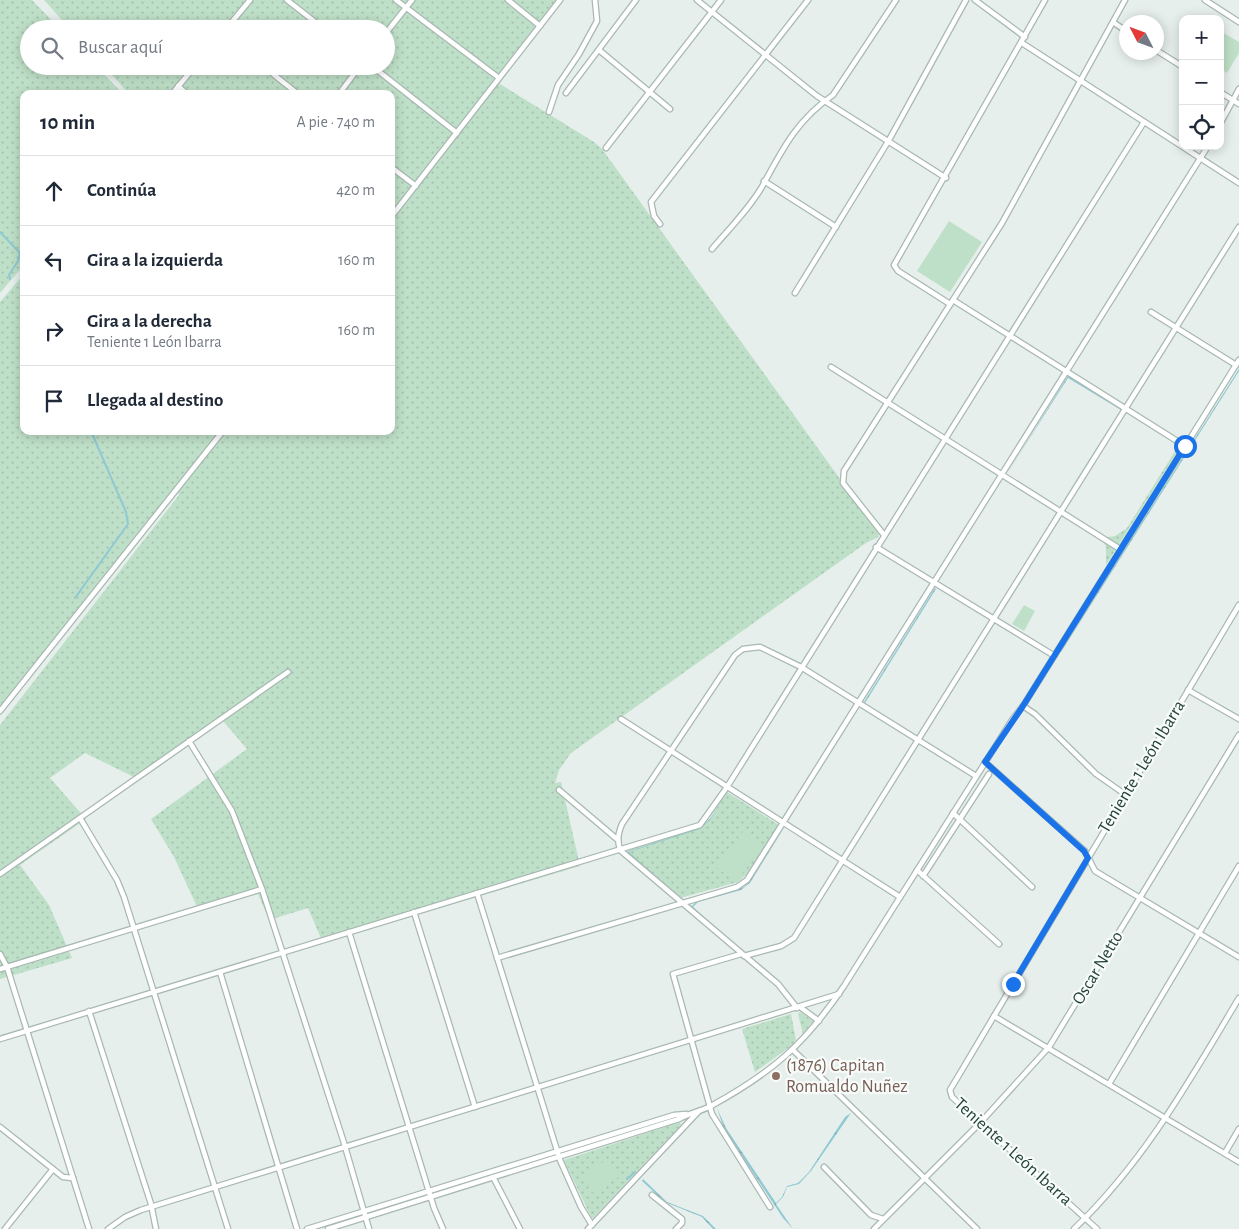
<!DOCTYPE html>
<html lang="es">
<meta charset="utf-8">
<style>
body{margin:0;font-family:"Alegreya Sans",sans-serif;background:#f2f2f3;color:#1f2937}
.controls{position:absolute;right:15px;top:15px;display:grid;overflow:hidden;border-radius:10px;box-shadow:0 2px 12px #0003}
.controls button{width:45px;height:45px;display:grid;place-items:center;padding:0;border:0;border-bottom:1px solid #e0e1e3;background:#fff;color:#1f2937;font:25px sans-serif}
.compass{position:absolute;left:1119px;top:15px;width:45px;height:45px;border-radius:50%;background:#fff;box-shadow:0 2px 12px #0003;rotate:312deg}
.stop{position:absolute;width:15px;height:15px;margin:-11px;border:4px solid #1a73e8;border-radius:50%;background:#fff}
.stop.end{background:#1a73e8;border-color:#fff;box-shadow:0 1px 5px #0008}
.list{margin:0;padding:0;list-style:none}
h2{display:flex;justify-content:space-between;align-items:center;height:65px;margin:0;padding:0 20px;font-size:21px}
h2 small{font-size:16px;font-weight:400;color:#747a83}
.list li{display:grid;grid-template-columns:32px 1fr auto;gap:15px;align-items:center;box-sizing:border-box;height:70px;padding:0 20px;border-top:1px solid #e0e1e3}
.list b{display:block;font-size:19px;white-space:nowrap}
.list p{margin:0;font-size:16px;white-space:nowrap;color:#747a83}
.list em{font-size:16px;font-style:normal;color:#747a83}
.icon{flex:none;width:28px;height:28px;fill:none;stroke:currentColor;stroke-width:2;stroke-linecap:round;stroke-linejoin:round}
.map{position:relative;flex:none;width:1239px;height:1229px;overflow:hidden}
.search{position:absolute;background:#fff;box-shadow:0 2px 12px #0003;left:20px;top:20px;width:375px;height:55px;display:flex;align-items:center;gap:12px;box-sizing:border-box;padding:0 18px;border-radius:28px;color:#747a83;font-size:19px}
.panel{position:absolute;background:#fff;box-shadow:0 2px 12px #0003;left:20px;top:90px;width:375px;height:345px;border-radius:10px}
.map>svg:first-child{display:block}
.grass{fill:url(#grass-dots)}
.pitch{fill:#bfe0c8}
.water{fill:url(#water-ripples)}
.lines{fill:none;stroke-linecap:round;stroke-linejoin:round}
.stream{stroke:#8ec9d4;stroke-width:2}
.street-casing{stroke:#a8b8b2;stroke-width:7}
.street{stroke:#fff;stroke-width:4.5}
.route{stroke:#1a73e8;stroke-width:6}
.education-dot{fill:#8d6e63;stroke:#f7fbf9;stroke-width:2}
.labels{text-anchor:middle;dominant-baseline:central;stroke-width:4.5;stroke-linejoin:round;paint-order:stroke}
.street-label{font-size:18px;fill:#24423a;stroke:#f7fbf9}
.education-label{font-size:18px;fill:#785e54;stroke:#f7fbf9;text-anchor:start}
</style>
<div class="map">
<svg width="1239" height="1229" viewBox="0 0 1239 1229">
<defs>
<pattern id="grass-dots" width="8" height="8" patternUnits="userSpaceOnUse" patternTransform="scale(1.25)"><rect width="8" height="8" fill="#bfe0c8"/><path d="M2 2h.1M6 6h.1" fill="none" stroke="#a4c1ad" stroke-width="1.8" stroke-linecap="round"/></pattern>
<pattern id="water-ripples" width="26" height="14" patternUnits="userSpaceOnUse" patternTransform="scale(1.25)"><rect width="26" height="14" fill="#8ec9d4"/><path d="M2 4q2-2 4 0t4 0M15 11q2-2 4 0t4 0" fill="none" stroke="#74a5ad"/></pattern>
</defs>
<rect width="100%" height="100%" fill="#e6efeb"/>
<g class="grass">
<path d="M0,0h32l28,29h-31v37h67l27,28h-99v171l-24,28z"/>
<path d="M44,0h519l-172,217v-123h-262l-25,-28h282v-37h-316z"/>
<path d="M500,84l94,58 8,7 277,384 -1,4 -12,6 -295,210 -12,17 -4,13 6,-1 19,84 -257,77 -15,-35 -39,12 -11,-26 -59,17 -25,-54 -23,-38 96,-70 -24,-28 -83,59 -55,-27 -35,25 36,41 -66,46 29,40 23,53 -72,21v-254l179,-230 -2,-4 47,-60h167v-212l104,-132z"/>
<path d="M24,274v157h197l-221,278v-407z"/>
<path d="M1177,448l2,1 -73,116v-18l-4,-9 13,-2 12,-8z"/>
<path d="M727,792l52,33 -31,48 -10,9 -58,16 -53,-45 1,-3 72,-22 10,-9z"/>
<path d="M800,1012l13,9 -10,13 -5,-20z"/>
<path d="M791,1014l5,26 -5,6 -36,26 -13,-43z"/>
<path d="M680,1122l1,3 -88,93 -2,-1 -27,-57z"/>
</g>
<g class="pitch">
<path d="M1220,31l19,11v11l-12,20 -7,-5z"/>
<path d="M949,221l33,21 -32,50 -33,-21z"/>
<path d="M1024,605l11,6 -11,20 -12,-7z"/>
<path d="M744,830l20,15 -28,37 -20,-15z"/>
<path d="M608,1159l11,18 -27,16 -11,-18z"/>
</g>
<g class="water">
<path d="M1239,369v2l-178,281 -1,-1z"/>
<path d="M1068,376l54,34 -63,97 62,-97 -53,-32 -61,96z"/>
<path d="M935,588l1,1 -71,114 -1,-1z"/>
<path d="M727,792l-17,28 -10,9 -71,23 51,46 -53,-46 73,-24 10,-9z"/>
<path d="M784,828l-34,55 -9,7 -43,12 -5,5 52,46 -57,-48 4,1 4,-4 48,-15 5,-5z"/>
<path d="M717,1108l9,20 50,75 6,-6 5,-11 11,-3 11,-11 36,-55 6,-4 -40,58 -12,13 -12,3 -4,10 -7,7 17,25 -10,-11 -59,-89z"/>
<path d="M643,1179l24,23 36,14 13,13h-3l-11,-12 -37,-15 -23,-21z"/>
</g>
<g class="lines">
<g class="stream">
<path d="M0,232l20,21 -2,8 -9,14 1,4"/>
<path d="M75,598l53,-74 -2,-12 -35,-81"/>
<path d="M627,1179l8,-7"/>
</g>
<g class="street-casing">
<g id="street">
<path d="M287,0l37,29"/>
<path d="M396,0l103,78"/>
<path d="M508,0l32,26"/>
<path d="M697,0l120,96 129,82"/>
<path d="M975,0l50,37"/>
<path d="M1205,0l34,22"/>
<path d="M1113,22l13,9"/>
<path d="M226,29l24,-29"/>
<path d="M386,33l26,-33"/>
<path d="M1022,43l217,140"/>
<path d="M599,50l71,59"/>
<path d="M1156,50l27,17"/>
<path d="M263,66l35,28"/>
<path d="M372,66l85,67"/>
<path d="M178,86l9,8"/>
<path d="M1220,92l19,12"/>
<path d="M566,93l70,-93"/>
<path d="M172,94l23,-28"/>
<path d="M339,94l21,-28"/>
<path d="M549,112l9,-27 21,-31 18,-33 -2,-21"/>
<path d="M1220,124l19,-35"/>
<path d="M606,148l115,-148"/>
<path d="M391,167l25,19"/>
<path d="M764,181l72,46"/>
<path d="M391,217l169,-217"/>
<path d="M660,224l-6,-8 -3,-14 157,-202"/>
<path d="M712,249c17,-20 38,-41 51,-64 20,-37 34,-65 70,-90l63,-95"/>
<path d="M795,293l94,-153 77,-140"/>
<path d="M953,300l232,146"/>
<path d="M950,304l-52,-33 -4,-6 151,-265"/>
<path d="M1151,312l85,53"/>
<path d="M831,367l289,182"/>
<path d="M884,535l-41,-52 1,-12 158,-248 123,-223"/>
<path d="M876,547l177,108"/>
<path d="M1188,690l51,29"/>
<path d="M1023,706l12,8 61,60 30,21"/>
<path d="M0,711l223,-280"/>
<path d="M621,719l279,178"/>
<path d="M189,741l43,70 30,78 82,254 25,86"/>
<path d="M985,762l100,89 10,20 144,86"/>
<path d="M559,790l59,50"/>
<path d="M953,813l79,74"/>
<path d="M80,818l37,62 7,17 104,332"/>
<path d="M917,870l82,74"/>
<path d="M0,874l288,-202"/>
<path d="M923,876l66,-102"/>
<path d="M477,893l83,267 21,47 11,18"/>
<path d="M414,912l61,195"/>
<path d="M349,932l85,276 9,21"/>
<path d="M0,954l7,13 82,262"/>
<path d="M741,954l-68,20 39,140 58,93"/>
<path d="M744,956l37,-10 13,-8 445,-711"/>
<path d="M497,958l240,-71 10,-7 461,-734"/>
<path d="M0,969l262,-80"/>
<path d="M220,972l77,257"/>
<path d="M800,1007l19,14"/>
<path d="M797,1008l-19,-24 -158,-134c-3,-11 -2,-16 2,-26l113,-169 8,-6 17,-2 41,20 175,109"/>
<path d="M89,1011l62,193 5,25"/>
<path d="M994,1016l245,146"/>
<path d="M0,1039l700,-214 27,-38 417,-665"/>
<path d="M794,1051l183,178"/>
<path d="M1109,1084l130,-218"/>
<path d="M0,1127l63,50 10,1"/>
<path d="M1225,1153l14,-24"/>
<path d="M824,1167l47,48 12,4"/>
<path d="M493,1177l27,52"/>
<path d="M652,1195l30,24v4l-6,6"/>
<path d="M5,1229l48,-60"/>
<path d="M108,1229l17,-12 16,-7 698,-216"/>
<path d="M307,1229l367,-114 12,-1"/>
<path d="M328,1229l351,-110c11,-6 22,-8 32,-13 62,-34 94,-62 133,-120l168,-266 11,-14 216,-346"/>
<path d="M588,1229l111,-118"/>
<path d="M874,1229l107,-107 68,-75 190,-312"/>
<path d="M1074,1229c70,-67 116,-149 165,-231"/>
<path d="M1097,1229l-145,-132 -2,-7 289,-485"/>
</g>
</g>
<use href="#street" class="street"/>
</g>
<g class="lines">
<path class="route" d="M1013,984l75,-126 -4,-7 -99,-89 38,-56 162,-260"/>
</g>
<circle class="education-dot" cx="776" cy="1076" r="5"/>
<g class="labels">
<g class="street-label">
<text transform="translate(1142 767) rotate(-59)">Teniente 1 León Ibarra</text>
<text transform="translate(1098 968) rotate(-59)">Oscar Netto</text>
<text transform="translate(1013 1152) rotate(42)">Teniente 1 León Ibarra</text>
</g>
<g class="education-label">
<text x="786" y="1066">(1876) Capitan<tspan x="786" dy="21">Romualdo Nuñez</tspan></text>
</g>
</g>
</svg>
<div class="controls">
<button>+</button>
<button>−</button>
<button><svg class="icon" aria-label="locate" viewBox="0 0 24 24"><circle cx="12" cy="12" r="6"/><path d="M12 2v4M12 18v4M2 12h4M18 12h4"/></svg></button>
</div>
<svg class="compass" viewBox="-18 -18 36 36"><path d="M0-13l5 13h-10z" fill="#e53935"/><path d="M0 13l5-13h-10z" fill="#747a83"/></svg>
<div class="stop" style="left:1185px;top:446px"></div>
<div class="stop end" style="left:1013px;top:984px"></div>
<div class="search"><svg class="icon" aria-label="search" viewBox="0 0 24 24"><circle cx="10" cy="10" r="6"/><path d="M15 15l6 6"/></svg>Buscar aquí</div>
<section class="panel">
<h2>10 min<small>A pie · 740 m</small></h2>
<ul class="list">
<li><svg class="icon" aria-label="ahead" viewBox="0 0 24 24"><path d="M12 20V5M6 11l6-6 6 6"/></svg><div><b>Continúa</b></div><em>420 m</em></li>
<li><svg class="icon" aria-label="left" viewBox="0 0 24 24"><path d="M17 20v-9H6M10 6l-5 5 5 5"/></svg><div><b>Gira a la izquierda</b></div><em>160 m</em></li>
<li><svg class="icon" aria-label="right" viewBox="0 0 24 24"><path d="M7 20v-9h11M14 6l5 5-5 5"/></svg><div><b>Gira a la derecha</b><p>Teniente 1 León Ibarra</p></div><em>160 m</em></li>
<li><svg class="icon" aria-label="arrive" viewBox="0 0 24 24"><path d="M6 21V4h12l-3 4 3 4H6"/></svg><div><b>Llegada al destino</b></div></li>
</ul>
</section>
</div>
